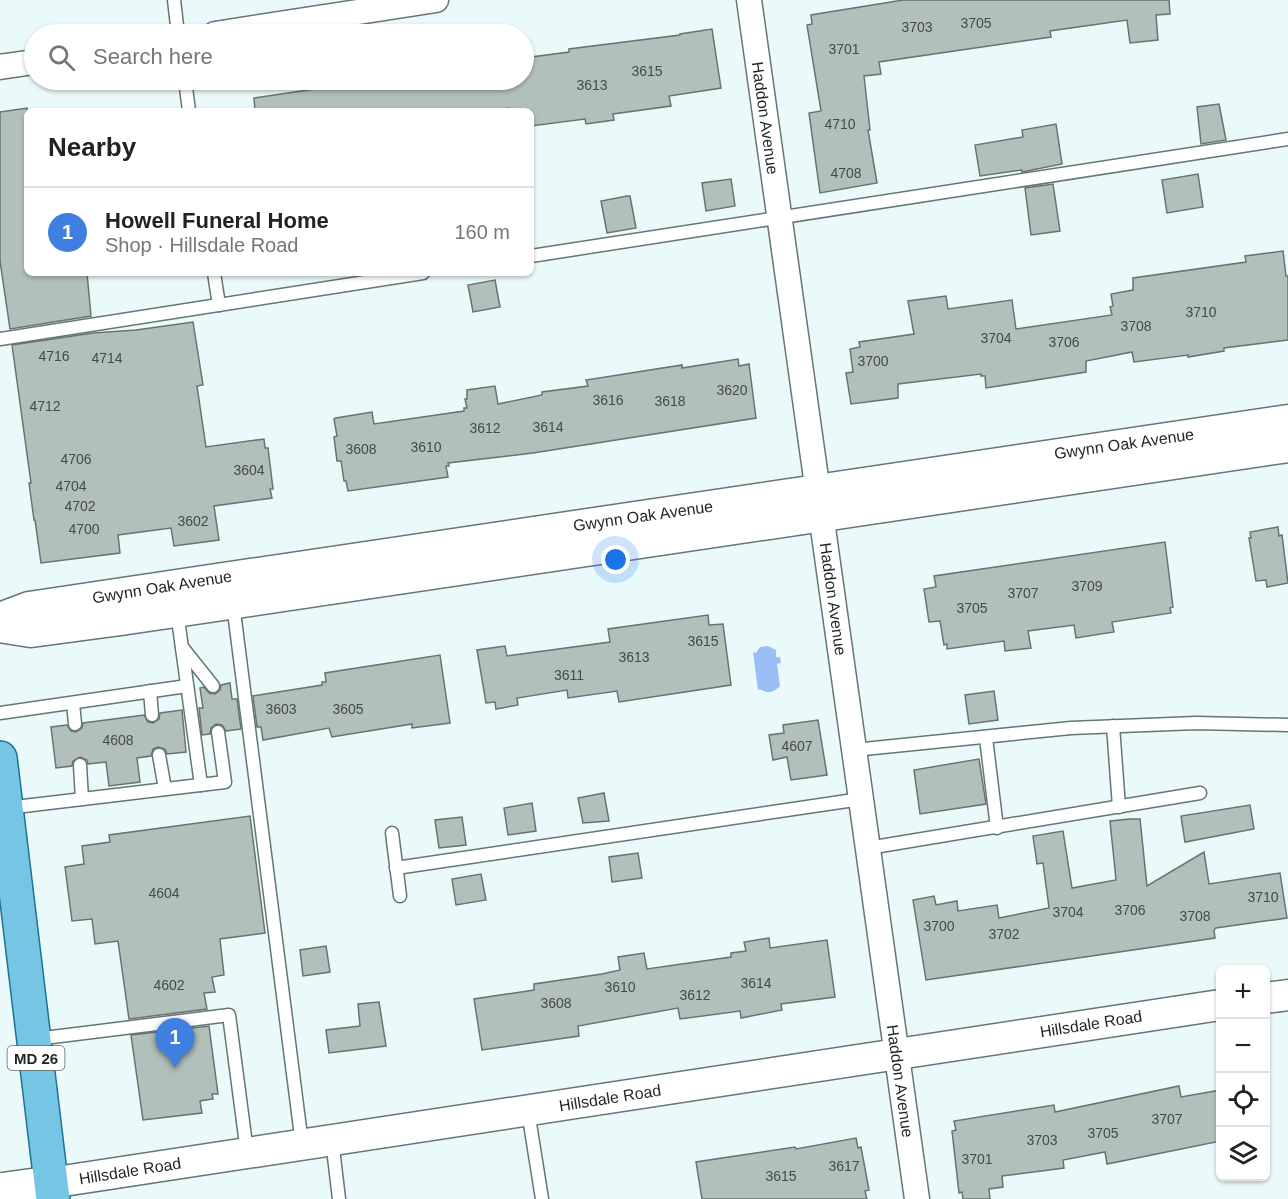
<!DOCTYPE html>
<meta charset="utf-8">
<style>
body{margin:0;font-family:Helvetica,sans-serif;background:#f2f2f2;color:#222}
.controls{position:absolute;right:18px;bottom:18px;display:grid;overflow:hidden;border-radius:9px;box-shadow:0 2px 4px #0004}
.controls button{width:54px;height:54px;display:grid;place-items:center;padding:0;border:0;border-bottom:2px solid #e0e0e0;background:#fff;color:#222;font:30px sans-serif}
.you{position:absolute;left:616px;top:560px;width:21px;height:21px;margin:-15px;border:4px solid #fff;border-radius:50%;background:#1a73e8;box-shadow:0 0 0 9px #1a73e833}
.badge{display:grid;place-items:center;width:39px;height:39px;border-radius:50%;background:#d93025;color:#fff;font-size:20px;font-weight:700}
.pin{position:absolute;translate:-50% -50px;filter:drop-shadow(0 2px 3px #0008)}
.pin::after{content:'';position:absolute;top:32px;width:21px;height:18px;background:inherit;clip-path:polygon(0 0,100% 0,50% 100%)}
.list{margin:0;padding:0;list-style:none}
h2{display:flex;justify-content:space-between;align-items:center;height:78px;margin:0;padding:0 24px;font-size:26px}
h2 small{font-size:20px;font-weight:400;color:#767676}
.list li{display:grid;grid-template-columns:39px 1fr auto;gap:18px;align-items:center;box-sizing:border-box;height:90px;padding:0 24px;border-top:2px solid #e0e0e0}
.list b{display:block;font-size:22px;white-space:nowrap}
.list p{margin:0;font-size:20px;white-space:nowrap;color:#767676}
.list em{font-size:20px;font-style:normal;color:#767676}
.icon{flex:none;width:33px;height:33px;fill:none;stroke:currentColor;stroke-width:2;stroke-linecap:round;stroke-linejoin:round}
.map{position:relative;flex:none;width:1288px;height:1199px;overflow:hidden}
.search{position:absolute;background:#fff;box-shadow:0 2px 4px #0004;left:24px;top:24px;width:510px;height:66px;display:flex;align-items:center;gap:15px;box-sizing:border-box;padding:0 21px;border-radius:33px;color:#767676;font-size:22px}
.panel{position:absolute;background:#fff;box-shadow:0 2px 4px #0004;left:24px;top:108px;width:510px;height:168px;border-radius:9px}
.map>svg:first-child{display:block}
.water{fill:#9bbdf6}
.building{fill:#b1c0bb;stroke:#67746f;stroke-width:1.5}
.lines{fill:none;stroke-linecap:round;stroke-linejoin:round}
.service-casing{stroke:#667576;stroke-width:15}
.minor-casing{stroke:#667576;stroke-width:27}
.tertiary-casing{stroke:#667576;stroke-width:33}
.secondary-casing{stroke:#667576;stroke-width:36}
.primary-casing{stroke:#1e7395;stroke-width:36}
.service{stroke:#fff;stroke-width:12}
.minor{stroke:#fff;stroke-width:24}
.tertiary{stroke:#fff;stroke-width:30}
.secondary{stroke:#fff;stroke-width:33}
.primary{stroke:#77c5e4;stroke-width:33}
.labels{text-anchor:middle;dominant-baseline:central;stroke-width:4.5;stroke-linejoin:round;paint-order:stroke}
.number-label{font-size:14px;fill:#444b4a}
.shield{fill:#fff;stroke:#626666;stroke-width:1.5}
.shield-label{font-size:15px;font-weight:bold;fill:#1f2425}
.street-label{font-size:16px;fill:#1f2425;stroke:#fff}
</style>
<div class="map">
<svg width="1288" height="1199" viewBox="0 0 1288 1199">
<rect width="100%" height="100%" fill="#eafafb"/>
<path class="water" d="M768,646l8,4v7h4l1,6 -4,1 3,22c-7,7 -12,8 -20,3l-2,1 -5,-38 3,1 4,-6z"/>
<g class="building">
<path d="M903,0h266l1,14 -14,1 2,25 -28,3 -3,-23 -77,11 1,6 -172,25 2,12 -17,2 6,54h-2l9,53 -57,10 -11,-80 12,-2 -14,-86 5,-1 -1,-9z"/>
<path d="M712,29l9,59 -52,8 2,10 -58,8 1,6 -28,4 -1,-5 -54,7v-15h-22v-3l-23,3h-231l-1,-13 122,-18h148v-22l45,-6v-3l111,-14v-1z"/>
<path d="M1219,104l7,36 -25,4 -4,-37z"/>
<path d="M27,108v165h60l4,43 -81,13 -10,-68v-149z"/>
<path d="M1056,124l6,40 -40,8v-2l-42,6 -5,-31 48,-8 -1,-7z"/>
<path d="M1198,174l5,33 -36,6 -5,-33z"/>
<path d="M731,179l4,27 -29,5 -4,-28z"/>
<path d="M1053,184l7,47 -29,4 -6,-47z"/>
<path d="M627,196h3l6,32 -29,5 -6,-32z"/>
<path d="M1283,251l3,25h2v64l-64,8v3l-36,6v-2l-54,7 -2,-10 -46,9v11l-100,16 -1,-12h-4v-2l-83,10v14l-47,6 -5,-31 7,-1 -3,-23 10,-2 -1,-5 55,-8 -6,-33 38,-5 2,13 64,-9 4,29 96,-14 -2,-8 3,-1 -2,-12 22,-4v-12l113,-16 -1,-6z"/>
<path d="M495,280l5,27 -27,5 -5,-27z"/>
<path d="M193,322l10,63 -6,1 9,61 58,-8 1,9h3l5,41h-3l2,9 -58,8 5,34 -45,6 -3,-18 -53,7 2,18 -79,10 -6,-43h-1l-5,-37h2l-19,-138 81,-12 43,-3z"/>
<path d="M738,359l1,7 10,-2 7,54 -223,35 -85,10 1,3h-3l2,11 -100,14 -2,-10h-2l-3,-20h-4l-3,-24 3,-1 -3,-17 2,-1 36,-6 2,12 90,-13v-3h3l-2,-9h2v-9l28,-4 3,18 44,-9v-3l46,-6 -2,-6 96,-15v3z"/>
<path d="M1278,527l1,9 3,-1 6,48 -21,4 -1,-7 -10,1 -7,-43h2l-1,-6z"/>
<path d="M1165,542l8,65 -3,1 1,5 -59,9 2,10 -38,6 -2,-13 -46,6 3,17 -26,3 -1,-10 -57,8v-5l-3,1 -4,-24 -11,1 -5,-33 12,-2 -2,-11z"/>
<path d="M708,615l1,10 14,-1 8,61 -112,17 -2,-11 -49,7 -1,-8 -50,8 1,7 -22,4 -1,-7 -9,1 -9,-53 28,-4 2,10 103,-14 -2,-13z"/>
<path d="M440,655l10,68 -38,5v-4l-80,13 -3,-9 -66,12 -2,-13h-4l-4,-31 69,-11v-3h4l-1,-9z"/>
<path d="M230,683l2,16h5l4,30 -15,2 -4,-6 -6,-1 -5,4 -1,6 -8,1 -3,-27h4l-3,-20 4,-1 5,6 6,1 5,-4 1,-5z"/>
<path d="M994,691l4,29 -29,4 -4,-29z"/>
<path d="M182,710l4,42 -19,2 -2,-5 -7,-2 -5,2 -2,7 -14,2 3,24 -31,4 -3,-24 -18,2 -1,-4 -7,-3 -7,4 -1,5 -16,2 -5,-41 16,-2 4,6 5,1 6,-4 1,-5 61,-8 4,7 5,1 6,-4 1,-6z"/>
<path d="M818,720l9,55 -36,5 -4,-23 -14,3 -4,-25 15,-2 -1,-8z"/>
<path d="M979,759l7,45 -66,10 -6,-44z"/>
<path d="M604,793l5,28 -26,2 -5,-25z"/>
<path d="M532,803l4,28 -28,4 -4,-27z"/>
<path d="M1250,805l4,24 -69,13 -4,-26z"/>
<path d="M250,816l15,117 -45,6 4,36 -12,2 3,15 -11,1 3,16 -78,10 -11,-78 -23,3 -3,-25 -20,2 -7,-54 19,-3 -2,-18 28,-4 -1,-7z"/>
<path d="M462,817l4,28 -27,3 -4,-28z"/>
<path d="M1130,819h10l7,67 57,-34 5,32 71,-11 7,45 -71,10 -2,2 1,8 -289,42 -13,-80 21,-4 2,9 21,-4 1,10 39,-6 2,13 50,-10 -6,-45 -6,1 -4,-28 30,-5 9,57 44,-8 -6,-59z"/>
<path d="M638,853l4,25 -30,4 -3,-25z"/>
<path d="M481,874l5,26 -30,5 -4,-26z"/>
<path d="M769,938l1,10 57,-8 8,57 -54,7 1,6 -41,8 -1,-7 -60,8 -2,-11 -100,18 1,10 -97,14 -8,-51 60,-9v-6l68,-10 18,-4 -2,-13 26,-4 3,16 84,-12v-4l15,-2 -2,-9z"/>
<path d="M326,946l4,26 -27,4 -3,-26z"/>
<path d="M379,1002l7,44 -57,7 -3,-23 34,-4 -2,-22z"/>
<path d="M209,1026l9,68h-6l1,5 -13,2 2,12 -59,7 -12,-85z"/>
<path d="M1179,1086l2,11 40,-7v51l-114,23 -2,-12 -42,8 1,8 -62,8 1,11 -14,2 1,10h-27l-1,-7 -3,1 -7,-62 4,-1 -2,-9 100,-16 1,7z"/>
<path d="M856,1138l2,10 3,-1 8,43 -4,1 2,8h-165l-6,-37 99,-15 1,2z"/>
</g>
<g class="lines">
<g class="service-casing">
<g id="service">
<path d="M174,0l4,34"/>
<path d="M185,80l4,31"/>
<path d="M531,256l757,-117"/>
<path d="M214,273l5,32"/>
<path d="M0,339l423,-66"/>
<path d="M233,604l69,540"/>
<path d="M177,612l24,173"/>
<path d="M182,647l31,39"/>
<path d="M150,691l2,24"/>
<path d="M73,703l2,21"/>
<path d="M0,713l187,-27"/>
<path d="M1113,726l6,81"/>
<path d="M986,738l11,90"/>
<path d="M854,750l217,-22 125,-5 92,2"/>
<path d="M159,755l6,34"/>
<path d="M80,765l2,34"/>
<path d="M7,808l218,-26 -7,-50"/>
<path d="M392,833l8,63"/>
<path d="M868,848l332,-55"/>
<path d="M396,868l465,-69"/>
<path d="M36,1039l193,-24 18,137"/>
<path d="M528,1111l14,88"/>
<path d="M332,1140l7,59"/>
</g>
</g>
<g class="minor-casing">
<g id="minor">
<path d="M749,0l168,1199"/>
<path d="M215,34l221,-34"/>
<path d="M0,67l34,-5"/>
</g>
</g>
<g class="tertiary-casing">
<g id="tertiary">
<path d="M0,618l29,-11 1259,-187"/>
<path d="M0,627l31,5 90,-12 1167,-173"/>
<path d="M1266,998l22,-3"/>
<path d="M50,1183l1170,-178"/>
</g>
</g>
<g class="secondary-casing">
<path id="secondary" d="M0,1190l50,-7"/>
</g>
<g class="primary-casing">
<path id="primary" d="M0,758l53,441"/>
</g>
<use href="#service" class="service"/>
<use href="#minor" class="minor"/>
<use href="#tertiary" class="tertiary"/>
<use href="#secondary" class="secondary"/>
<use href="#primary" class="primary"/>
</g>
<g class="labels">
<g class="number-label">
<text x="976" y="23">3705</text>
<text x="917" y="27">3703</text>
<text x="844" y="49">3701</text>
<text x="647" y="71">3615</text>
<text x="592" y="85">3613</text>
<text x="840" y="124">4710</text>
<text x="846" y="173">4708</text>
<text x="1201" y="312">3710</text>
<text x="1136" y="326">3708</text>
<text x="996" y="338">3704</text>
<text x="1064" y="342">3706</text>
<text x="54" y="356">4716</text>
<text x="107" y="358">4714</text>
<text x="873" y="361">3700</text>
<text x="732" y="390">3620</text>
<text x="608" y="400">3616</text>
<text x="670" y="401">3618</text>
<text x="45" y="406">4712</text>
<text x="548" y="427">3614</text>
<text x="485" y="428">3612</text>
<text x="426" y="447">3610</text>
<text x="361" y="449">3608</text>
<text x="76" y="459">4706</text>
<text x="249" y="470">3604</text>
<text x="71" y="486">4704</text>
<text x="80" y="506">4702</text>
<text x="193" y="521">3602</text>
<text x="84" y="529">4700</text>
<text x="1087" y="586">3709</text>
<text x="1023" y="593">3707</text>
<text x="972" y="608">3705</text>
<text x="703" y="641">3615</text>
<text x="634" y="657">3613</text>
<text x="569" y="675">3611</text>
<text x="281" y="709">3603</text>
<text x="348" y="709">3605</text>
<text x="118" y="740">4608</text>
<text x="797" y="746">4607</text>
<text x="164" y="893">4604</text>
<text x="1263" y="897">3710</text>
<text x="1130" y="910">3706</text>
<text x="1068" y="912">3704</text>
<text x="1195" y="916">3708</text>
<text x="939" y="926">3700</text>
<text x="1004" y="934">3702</text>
<text x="756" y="983">3614</text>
<text x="169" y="985">4602</text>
<text x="620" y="987">3610</text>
<text x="695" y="995">3612</text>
<text x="556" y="1003">3608</text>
<text x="1167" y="1119">3707</text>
<text x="1103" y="1133">3705</text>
<text x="1042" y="1140">3703</text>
<text x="977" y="1159">3701</text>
<text x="844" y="1166">3617</text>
<text x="781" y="1176">3615</text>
</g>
<rect class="shield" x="7.5" y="1046" width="57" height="24" rx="4.5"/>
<g class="shield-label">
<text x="36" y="1058">MD 26</text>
</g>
<g class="street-label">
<text transform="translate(765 118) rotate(82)">Haddon Avenue</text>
<text transform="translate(1124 444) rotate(-8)">Gwynn Oak Avenue</text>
<text transform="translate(643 516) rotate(-8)">Gwynn Oak Avenue</text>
<text transform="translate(162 587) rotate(-9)">Gwynn Oak Avenue</text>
<text transform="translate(833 599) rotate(82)">Haddon Avenue</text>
<text transform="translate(1091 1024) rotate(-9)">Hillsdale Road</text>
<text transform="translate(900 1081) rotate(82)">Haddon Avenue</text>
<text transform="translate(610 1098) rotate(-9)">Hillsdale Road</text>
<text transform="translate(130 1171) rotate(-9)">Hillsdale Road</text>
</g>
</g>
</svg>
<div class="controls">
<button>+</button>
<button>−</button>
<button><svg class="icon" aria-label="locate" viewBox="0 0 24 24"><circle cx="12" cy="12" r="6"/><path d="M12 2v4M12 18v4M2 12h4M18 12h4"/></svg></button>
<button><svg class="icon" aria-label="layers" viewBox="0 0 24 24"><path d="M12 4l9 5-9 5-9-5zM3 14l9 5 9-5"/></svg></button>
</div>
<div class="you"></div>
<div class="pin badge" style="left:175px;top:1068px;background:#3f7fe0">1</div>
<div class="search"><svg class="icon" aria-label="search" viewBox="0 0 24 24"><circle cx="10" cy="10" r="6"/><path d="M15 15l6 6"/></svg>Search here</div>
<section class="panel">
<h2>Nearby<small></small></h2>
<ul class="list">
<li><span class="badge" style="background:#3f7fe0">1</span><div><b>Howell Funeral Home</b><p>Shop · Hillsdale Road</p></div><em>160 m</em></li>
</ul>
</section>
</div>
